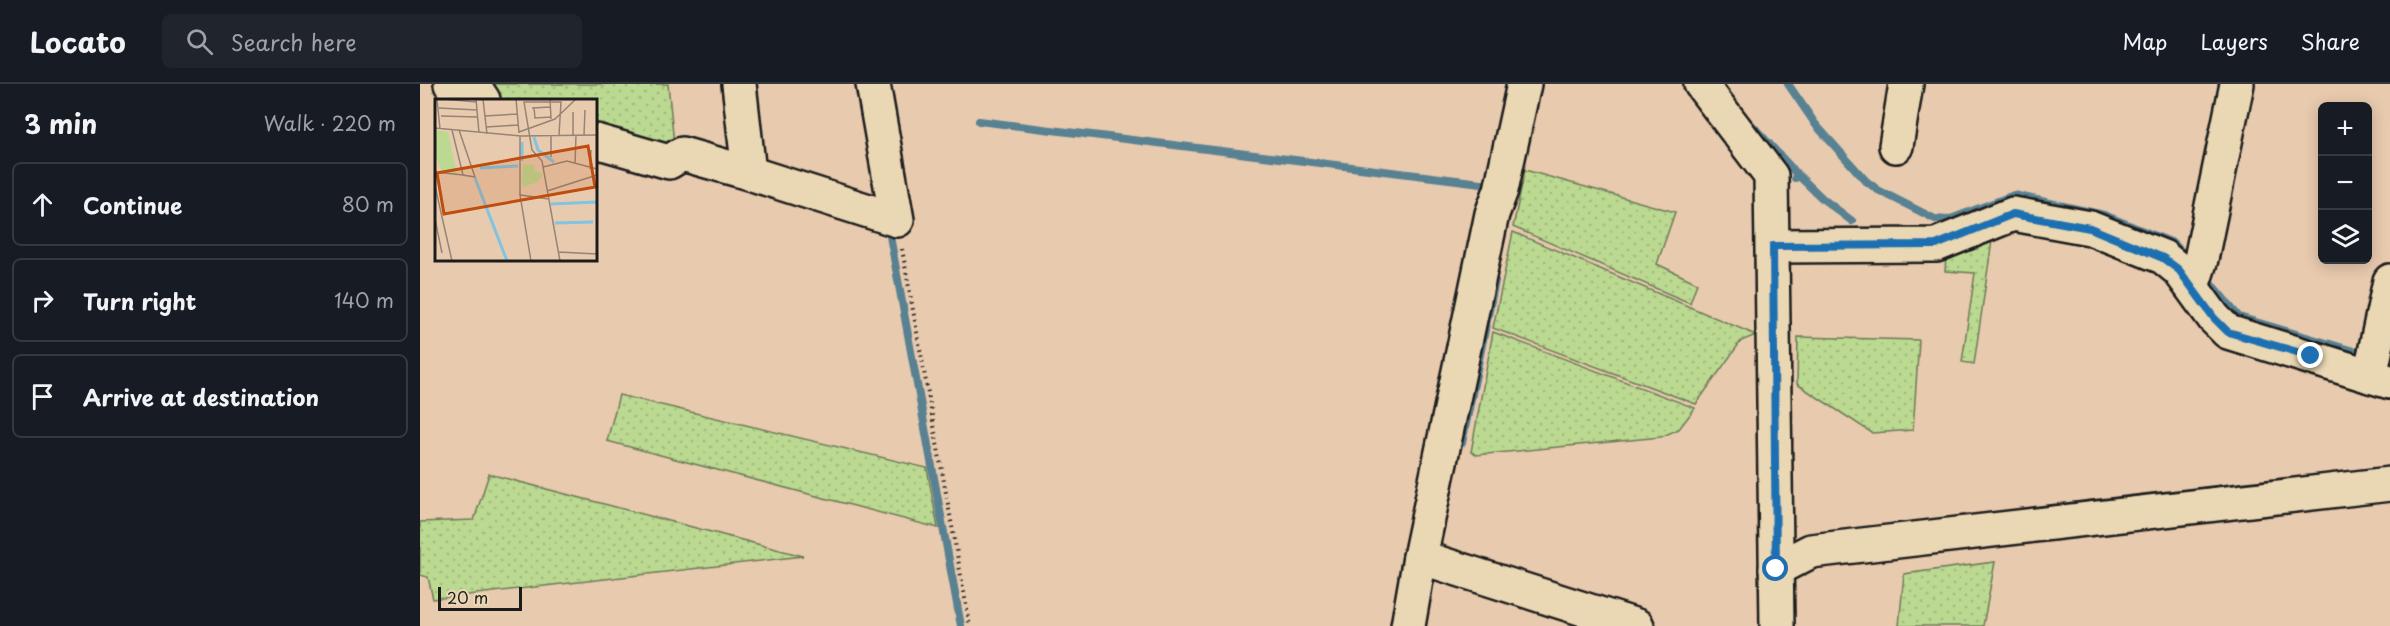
<!DOCTYPE html>
<meta charset="utf-8">
<style>
body{margin:0;font-family:"Playpen Sans",sans-serif;background:#20242c;color:#f1f3f6}
.controls{position:absolute;right:18px;top:18px;display:grid;overflow:hidden;border-radius:9px;box-shadow:0 3px 15px #0003}
.controls button{width:54px;height:54px;display:grid;place-items:center;padding:0;border:0;border-bottom:2px solid #363941;background:#171b24;color:#f1f3f6;font:30px sans-serif}
.scale{position:absolute;left:18px;bottom:15px;width:84px;box-sizing:border-box;padding-left:6px;border:3px solid #1c1c1c;border-top:0;font-size:16px;line-height:21px;white-space:nowrap;color:#1c1c1c;-webkit-text-stroke:4px #ead7b4;paint-order:stroke}
.stop{position:absolute;width:18px;height:18px;margin:-14px;border:4px solid #1f6fb2;border-radius:50%;background:#fff}
.stop.end{background:#1f6fb2;border-color:#fff;box-shadow:0 2px 6px #0008}
.list{margin:0;padding:0;list-style:none}
h2{display:flex;justify-content:space-between;align-items:center;height:78px;margin:0;padding:0 24px;font-size:26px}
h2 small{font-size:20px;font-weight:400;color:#9ea1a6}
.list li{display:grid;grid-template-columns:39px 1fr auto;gap:18px;align-items:center;box-sizing:border-box;height:84px;margin:0 12px 12px;padding:0 12px;border:2px solid #363941;border-radius:9px}
.list b{display:block;font-size:22px;white-space:nowrap}
.list em{font-size:20px;font-style:normal;color:#9ea1a6}
.icon{flex:none;width:33px;height:33px;fill:none;stroke:currentColor;stroke-width:2;stroke-linecap:round;stroke-linejoin:round}
.map{position:relative;flex:none;width:1970px;height:542px;overflow:hidden}
header{display:flex;align-items:center;gap:36px;box-sizing:border-box;height:84px;padding:0 30px;background:#171b24;border-bottom:2px solid #363941}
header strong{font-size:28px}
nav{display:flex;gap:33px;margin-inline-start:auto;font-size:21px}
.search{width:420px;height:54px;background:#20242c;display:flex;align-items:center;gap:15px;box-sizing:border-box;padding:0 21px;border-radius:9px;color:#9ea1a6;font-size:22px}
main{display:flex}
aside{flex:1;background:#171b24}
.map>svg:first-child{display:block}
.grass{fill:url(#grass-dots);stroke:#6c7a56;stroke-width:1.5}
.lines{fill:none;stroke-linecap:round;stroke-linejoin:round}
.stream{stroke:#588192;stroke-width:8}
.minor-casing{stroke:#1c1c1c;stroke-width:38}
.path{stroke:#1c1c1c;stroke-width:4;stroke-dasharray:1.5 4.5;stroke-linecap:butt}
.minor{stroke:#ead7b4;stroke-width:33}
.route{stroke:#1f6fb2;stroke-width:8}
.inset-river{fill:none;stroke:#80c4e1;stroke-width:3}
.inset-road{fill:none;stroke:#968474;stroke-width:1.5}
.view{fill:#bf4d0f;fill-opacity:0.15;stroke:#bf4d0f;stroke-width:3}
.inset-edge{fill:none;stroke:#1c1c1c;stroke-width:3}
</style>
<header>
<strong>Locato</strong>
<div class="search"><svg class="icon" aria-label="search" viewBox="0 0 24 24"><circle cx="10" cy="10" r="6"/><path d="M15 15l6 6"/></svg>Search here</div>
<nav><a>Map</a><a>Layers</a><a>Share</a></nav>
</header>
<main>
<aside>
<h2>3 min<small>Walk · 220 m</small></h2>
<ul class="list">
<li><svg class="icon" aria-label="ahead" viewBox="0 0 24 24"><path d="M12 20V5M6 11l6-6 6 6"/></svg><div><b>Continue</b></div><em>80 m</em></li>
<li><svg class="icon" aria-label="right" viewBox="0 0 24 24"><path d="M7 20v-9h11M14 6l5 5-5 5"/></svg><div><b>Turn right</b></div><em>140 m</em></li>
<li><svg class="icon" aria-label="arrive" viewBox="0 0 24 24"><path d="M6 21V4h12l-3 4 3 4H6"/></svg><div><b>Arrive at destination</b></div></li>
</ul>
</aside>
<div class="map">
<svg width="1970" height="542" viewBox="0 0 1970 542">
<defs>
<pattern id="grass-dots" width="8" height="8" patternUnits="userSpaceOnUse" patternTransform="scale(1.5)"><rect width="8" height="8" fill="#bbd991"/><path d="M2 2h.1M6 6h.1" fill="none" stroke="#a0ba7c" stroke-width="1.8" stroke-linecap="round"/></pattern>
</defs>
<rect width="100%" height="100%" fill="#e8caae"/>
<filter id="ink" filterUnits="userSpaceOnUse"><feTurbulence type="fractalNoise" baseFrequency=".0167" numOctaves="2"/><feDisplacementMap in="SourceGraphic" scale="12" xChannelSelector="R" yChannelSelector="G"/><feConvolveMatrix kernelMatrix="1 2 1 2 8 2 1 2 1" color-interpolation-filters="sRGB"/></filter>
<g filter="url(#ink)">
<g class="grass">
<path d="M62,0h186l7,70 -79,-23v-31h-103z"/>
<path d="M1105,86l150,42 -18,52 40,19 -7,20 -177,-76z"/>
<path d="M1093,148l243,103 -15,6 -45,63 -203,-76z"/>
<path d="M1573,150l-19,130 -12,-2 13,-89 -30,-2 1,-16z"/>
<path d="M1073,248l202,76 -16,21 -18,8 -185,18 -5,-3z"/>
<path d="M1378,253l121,3 -6,90 -41,3 -75,-49z"/>
<path d="M199,311l308,73 11,60 -331,-87z"/>
<path d="M69,390l314,82 -370,43 -5,-22 -8,-2v-53l54,-2z"/>
<path d="M1575,478l-12,64h-84l5,-52z"/>
</g>
<g class="lines">
<g class="stream">
<path d="M1368,0l28,41 50,56 12,9 57,29 13,1 66,-25 90,20 69,28 12,12"/>
<path d="M559,37l518,64"/>
<path d="M1329,38l47,51 -1,5"/>
<path d="M1376,89l27,26 29,22"/>
<path d="M468,141l73,401"/>
<path d="M1784,191l35,42 128,38"/>
<path d="M1042,359l33,-162"/>
</g>
<g class="minor-casing">
<g id="minor">
<path d="M31,0l26,7 6,9"/>
<path d="M319,0l10,89 148,47 -24,-136"/>
<path d="M1281,0l70,92 6,450"/>
<path d="M176,57l73,21 13,-8 67,19"/>
<path d="M1476,62l10,-62"/>
<path d="M1353,162l163,-1 77,-31 77,14 73,29 16,13 35,48 14,14 162,50"/>
<path d="M1772,203l9,-28 36,-175"/>
<path d="M1950,292l20,-95"/>
<path d="M1000,473l72,-343 9,-24 23,-106"/>
<path d="M1356,485l35,-18 579,-67"/>
<path d="M988,542l12,-69 217,69"/>
</g>
</g>
<path class="path" d="M482,165l68,377"/>
<use href="#minor" class="minor"/>
</g>
</g>
<g class="lines" filter="url(#ink)">
<path class="route" d="M1356,485l-3,-323 163,-1 77,-31 77,14 73,30 16,12 35,48 14,14 83,24"/>
</g>
<g transform="translate(15 15)">
<rect width="162" height="162" fill="#e8caae"/>
<path d="M0,31l13,2 9,42 -15,-1 -7,-20zM88,65l12,1 -1,5 9,4 -5,8 -16,5z" fill="#bbd991"/>
<path class="inset-river" d="M99,38l4,13 16,12M87,62v-19M45,69l38,-2M40,79l32,83M116,105l46,-2M120,124l38,-1"/>
<path class="inset-road" d="M2,0l3,30M8,0l33,3M41,0l3,34M48,0l4,35M81,0l3,34M115,0l1,20M4,9l38,2M97,9l18,-1M99,9l1,10 16,-1M6,17l36,1M50,17l32,-2M51,28l32,-2M0,29l86,8 76,-1M17,31l11,45 12,2 -16,-47M84,33l36,-13 21,-20M124,36l2,-33h-37l8,48 10,11 18,100M138,36v-23M149,36l1,-25M116,37v21M140,65l1,-29M108,68l24,-6 30,8M155,70l1,-19M0,73l28,3M0,87l17,75M112,92l50,-16M85,96v-59M0,120l7,34M123,153l39,2M96,162l-11,-66 29,4"/>
<path class="view" d="M153,47l7,41 -151,27 -7,-41z"/>
<rect width="162" height="162" class="inset-edge"/>
</g>
</svg>
<div class="controls">
<button>+</button>
<button>−</button>
<button><svg class="icon" aria-label="layers" viewBox="0 0 24 24"><path d="M12 4l9 5-9 5-9-5zM3 14l9 5 9-5"/></svg></button>
</div>
<div class="scale">20 m</div>
<div class="stop" style="left:1356px;top:485px"></div>
<div class="stop end" style="left:1891px;top:272px"></div>
</div>
</main>
